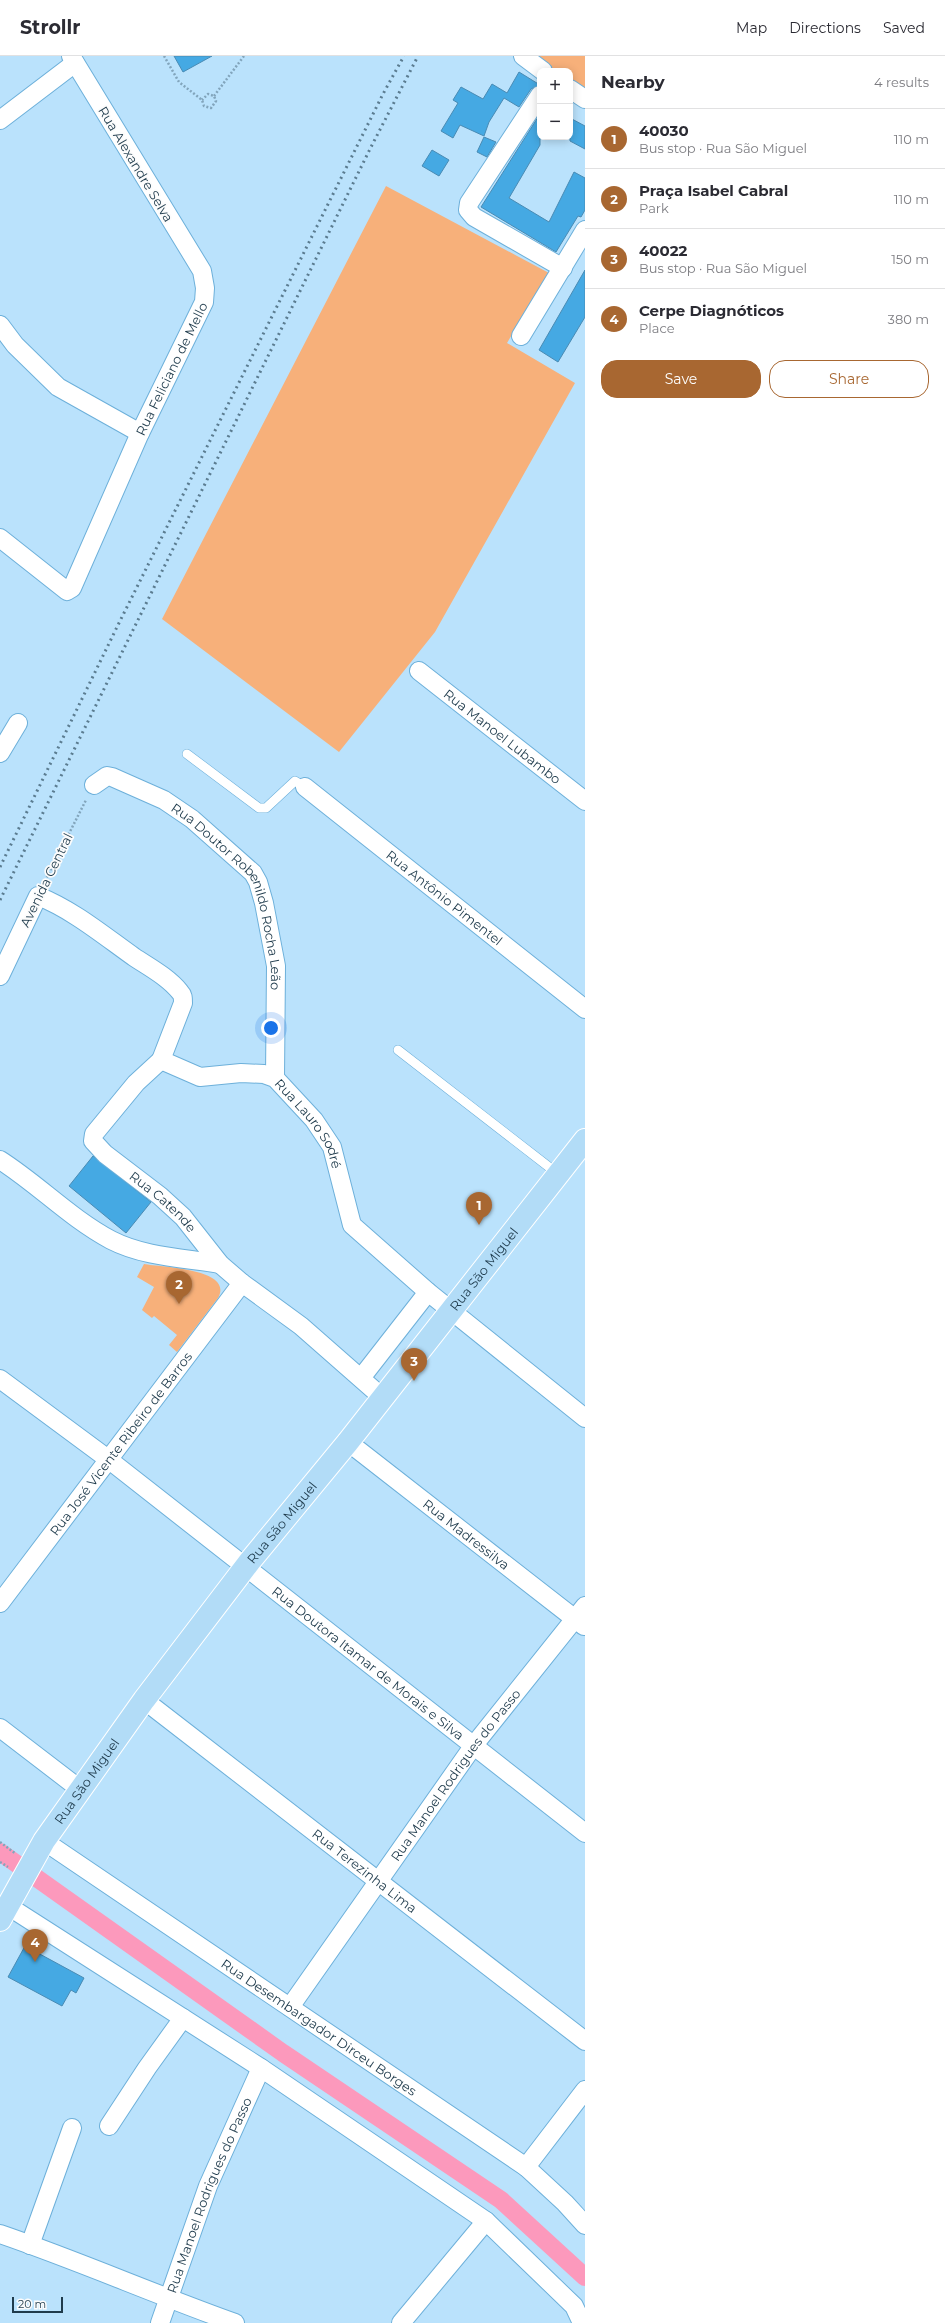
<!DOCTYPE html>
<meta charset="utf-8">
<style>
body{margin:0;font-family:Montserrat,sans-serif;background:#f2f2f3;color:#2b2b33}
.controls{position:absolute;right:12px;top:12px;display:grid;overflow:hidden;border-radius:8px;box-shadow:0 2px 10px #0003}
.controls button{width:36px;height:36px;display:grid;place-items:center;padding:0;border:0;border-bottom:1px solid #e1e1e2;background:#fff;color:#2b2b33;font:20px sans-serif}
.scale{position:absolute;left:12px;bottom:10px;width:51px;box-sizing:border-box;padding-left:4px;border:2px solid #1f3b4c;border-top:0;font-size:11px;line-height:14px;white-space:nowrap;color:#1f3b4c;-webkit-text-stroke:3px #fcfcfc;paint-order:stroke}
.you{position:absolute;left:271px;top:972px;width:14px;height:14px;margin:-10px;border:3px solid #fff;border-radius:50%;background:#1a73e8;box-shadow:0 0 0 6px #1a73e833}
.badge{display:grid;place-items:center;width:26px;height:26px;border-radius:50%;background:#a86731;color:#fff;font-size:13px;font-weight:700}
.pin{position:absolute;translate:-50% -33px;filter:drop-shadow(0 1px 2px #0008)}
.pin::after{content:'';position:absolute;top:21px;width:14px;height:12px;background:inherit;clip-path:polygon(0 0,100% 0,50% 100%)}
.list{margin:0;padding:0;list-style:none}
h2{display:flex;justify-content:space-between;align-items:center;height:52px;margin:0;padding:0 16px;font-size:17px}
h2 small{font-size:13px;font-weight:400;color:#7c7c81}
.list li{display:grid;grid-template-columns:26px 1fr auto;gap:12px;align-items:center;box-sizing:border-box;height:60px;padding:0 16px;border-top:1px solid #e1e1e2}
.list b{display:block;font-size:15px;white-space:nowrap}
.list p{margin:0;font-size:13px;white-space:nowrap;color:#7c7c81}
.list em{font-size:13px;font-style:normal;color:#7c7c81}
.actions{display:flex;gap:8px;padding:12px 16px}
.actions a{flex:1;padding:9px 0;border:1px solid #a86731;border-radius:16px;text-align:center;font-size:14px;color:#a86731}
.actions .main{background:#a86731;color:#fff}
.map{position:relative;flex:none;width:585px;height:2267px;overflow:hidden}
header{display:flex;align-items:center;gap:24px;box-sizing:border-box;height:56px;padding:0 20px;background:#fff;border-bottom:1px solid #e1e1e2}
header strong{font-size:19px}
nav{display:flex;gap:22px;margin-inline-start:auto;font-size:14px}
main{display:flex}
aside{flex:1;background:#fff}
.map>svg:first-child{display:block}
.green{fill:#f7b07a}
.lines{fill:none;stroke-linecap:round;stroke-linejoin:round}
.canal{stroke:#fc99bc;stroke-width:18}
.building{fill:#45a9e3;stroke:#498bb4}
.service-casing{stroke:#6db0da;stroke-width:10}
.minor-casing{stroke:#6db0da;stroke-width:20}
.primary-casing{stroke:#fff;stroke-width:24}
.path{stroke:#82a5bc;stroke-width:2.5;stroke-dasharray:2 2;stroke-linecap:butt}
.service{stroke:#fff;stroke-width:9}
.minor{stroke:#fff;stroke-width:18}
.primary{stroke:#b2dcf7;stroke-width:22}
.rail{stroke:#5b7c90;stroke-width:3;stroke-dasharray:2 4;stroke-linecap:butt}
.labels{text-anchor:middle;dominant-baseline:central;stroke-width:3.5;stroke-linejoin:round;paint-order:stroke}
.street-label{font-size:13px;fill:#1f3b4c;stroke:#fcfcfc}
</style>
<header>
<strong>Strollr</strong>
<nav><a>Map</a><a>Directions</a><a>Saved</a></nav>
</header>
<main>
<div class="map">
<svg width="585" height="2267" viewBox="0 0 585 2267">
<rect width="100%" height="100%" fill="#bae2fc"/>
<g class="green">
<path d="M534,0h51v33l-15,-10v-8h-13z"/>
<path d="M386,130l163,87 -42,70 68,40 -140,249 -96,120 -177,-133z"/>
<path d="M144,1208c14,3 91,4 74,34l-41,54 -8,-7 8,-10 -23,-19 -2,2 -10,-8 12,-23 -17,-10z"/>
</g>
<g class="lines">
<path class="canal" d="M0,1796l283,201 218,147 84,77"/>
</g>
<g class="building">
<path d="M174,0h38l-29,16z"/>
<path d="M519,16l21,13 -9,4 -12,18 -15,-9 -15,24 -5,14 -24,-11 -7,13 -12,-7 17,-28 -5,-3 8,-13 22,12 9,-15 15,9z"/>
<path d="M540,58v31l-31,53 40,24 25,-50 11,6v32l-4,7 -3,-1 -22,36 -75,-45z"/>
<path d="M570,62l15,8v23l-15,-8z"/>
<path d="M484,81l12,5 -9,15 -10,-5z"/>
<path d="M432,94l17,10 -10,16 -17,-10z"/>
<path d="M585,214v47l-27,45 -19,-12z"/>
<path d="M93,1100l58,46 -25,31 -57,-47z"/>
<path d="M25,1890l59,32 -8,15 -5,-3 -9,16 -54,-29z"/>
</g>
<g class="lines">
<g class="service-casing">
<g id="service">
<path d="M187,698l72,54h7l29,-27 10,6"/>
<path d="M398,994l160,124"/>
</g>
</g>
<g class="minor-casing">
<g id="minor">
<path d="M523,0l20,15"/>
<path d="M570,33l15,10"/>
<path d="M540,39l-71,108 -1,7 6,7 89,51"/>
<path d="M0,64l75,-57"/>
<path d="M0,269l15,20 43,42 82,46"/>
<path d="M521,280l64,-106"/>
<path id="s1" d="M0,482l67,53 5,-3 68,-155 64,-131 1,-14 -3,-17 -131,-215"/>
<path id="s2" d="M419,615l166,130"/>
<path d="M0,697l18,-30"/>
<path id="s3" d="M94,729l13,-9 5,1 52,23 28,19 61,54 5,9 6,21 12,63 -1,112"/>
<path id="s4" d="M305,731l280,222"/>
<path d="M0,920l38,-80c35,14 65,39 96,61 15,10 34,20 46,35 3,3 3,6 3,11l-22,57"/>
<path id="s5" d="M161,1004l39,17 41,-4 23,1 11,4 39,42 18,27 20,78 76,67 157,126"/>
<path id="s6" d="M161,1004l-25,23 -42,51 -1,7 12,13 55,42 23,21 37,47 22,19 59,43 82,72"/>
<path d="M0,1104c39,25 70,58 111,80 33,17 73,18 109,24"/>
<path d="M361,1322l67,-86"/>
<path id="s7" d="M0,1323l108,80 477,374"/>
<path id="s8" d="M348,1386l236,184"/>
<path id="s9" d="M0,1547l242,-320"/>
<path id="s10" d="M144,1644l441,341"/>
<path d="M0,1672l81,62"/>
<path id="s11" d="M44,1785l482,326 39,36 20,22"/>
<path d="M8,1850l253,162 225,153 88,85 8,17"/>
<path id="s12" d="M290,1951l184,-262 111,-139"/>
<path d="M109,2070l38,-58 36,-50"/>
<path d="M526,2111l59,-77"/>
<path d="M0,2178c79,27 156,61 235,89"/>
<path d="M30,2189l42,-117"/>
<path id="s13" d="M160,2267l48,-137 53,-118"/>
<path d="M401,2267l85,-102"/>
</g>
</g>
<g class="primary-casing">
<g id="primary">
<path id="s14" d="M0,1864l44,-79 100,-141 106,-139 98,-119 237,-302"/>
</g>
</g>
<g class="path">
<path d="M164,0l15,26 23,18 2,6 7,2 5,-7 -2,-5 -6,-2 -6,6"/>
<path d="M214,40l30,-40"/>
<path d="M45,825l41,-81"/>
<path d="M0,1786l16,12"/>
<path d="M0,1806l8,5"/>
</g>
<use href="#service" class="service"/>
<use href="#minor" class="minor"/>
<use href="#primary" class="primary"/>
<g class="rail">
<path d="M0,811l118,-242 265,-531 21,-38"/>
<path d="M0,844l370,-751 48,-93"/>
</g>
</g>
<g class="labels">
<g class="street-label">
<text transform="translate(136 108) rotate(59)">Rua Alexandre Selva</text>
<text stroke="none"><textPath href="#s1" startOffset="332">Rua Feliciano de Mello</textPath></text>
<text stroke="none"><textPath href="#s2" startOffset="106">Rua Manoel Lubambo</textPath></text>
<text transform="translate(46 824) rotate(-64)">Avenida Central</text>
<text stroke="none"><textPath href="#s4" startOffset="178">Rua Antônio Pimentel</textPath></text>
<text stroke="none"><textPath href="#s3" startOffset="201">Rua Doutor Robenildo Rocha Leão</textPath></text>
<text stroke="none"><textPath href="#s5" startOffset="176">Rua Lauro Sodré</textPath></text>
<text stroke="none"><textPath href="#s6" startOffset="200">Rua Catende</textPath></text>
<text stroke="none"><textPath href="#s14" startOffset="812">Rua São Miguel</textPath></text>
<text stroke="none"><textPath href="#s9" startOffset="200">Rua José Vicente Ribeiro de Barros</textPath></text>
<text stroke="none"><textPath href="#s14" startOffset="488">Rua São Miguel</textPath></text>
<text stroke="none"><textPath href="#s8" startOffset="150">Rua Madressilva</textPath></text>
<text stroke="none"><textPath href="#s7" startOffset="465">Rua Doutora Itamar de Morais e Silva</textPath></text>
<text stroke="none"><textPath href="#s12" startOffset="285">Rua Manoel Rodrigues do Passo</textPath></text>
<text stroke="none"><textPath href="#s14" startOffset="164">Rua São Miguel</textPath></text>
<text stroke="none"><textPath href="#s10" startOffset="279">Rua Terezinha Lima</textPath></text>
<text stroke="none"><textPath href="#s11" startOffset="332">Rua Desembargador Dirceu Borges</textPath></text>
<text stroke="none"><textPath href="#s13" startOffset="137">Rua Manoel Rodrigues do Passo</textPath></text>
</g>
</g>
</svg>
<div class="controls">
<button>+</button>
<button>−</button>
</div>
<div class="scale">20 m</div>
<div class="you"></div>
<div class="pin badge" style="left:479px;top:1169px">1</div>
<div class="pin badge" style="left:179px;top:1248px">2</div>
<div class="pin badge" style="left:414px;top:1325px">3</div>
<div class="pin badge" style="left:35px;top:1906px">4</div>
</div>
<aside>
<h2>Nearby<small>4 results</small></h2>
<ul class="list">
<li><span class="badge">1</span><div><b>40030</b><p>Bus stop · Rua São Miguel</p></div><em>110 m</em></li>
<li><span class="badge">2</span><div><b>Praça Isabel Cabral</b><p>Park</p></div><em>110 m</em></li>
<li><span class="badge">3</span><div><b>40022</b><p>Bus stop · Rua São Miguel</p></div><em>150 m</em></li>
<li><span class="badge">4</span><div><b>Cerpe Diagnóticos</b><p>Place</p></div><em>380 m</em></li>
</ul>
<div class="actions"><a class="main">Save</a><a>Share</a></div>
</aside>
</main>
